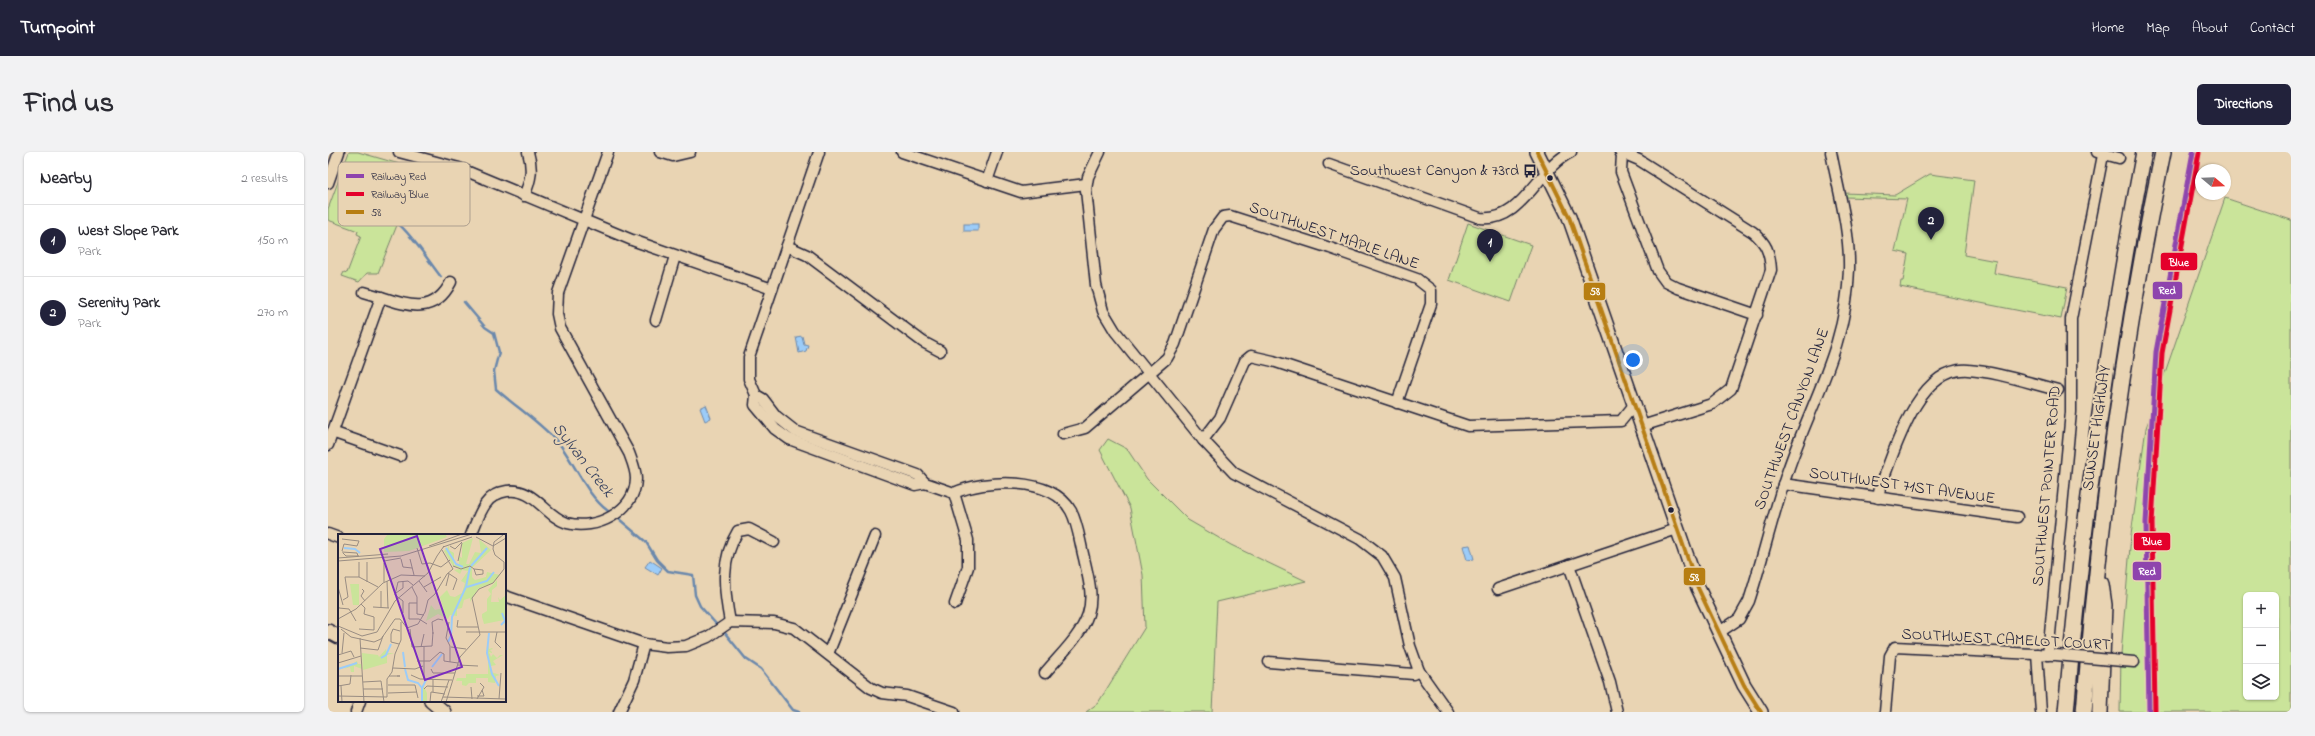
<!DOCTYPE html>
<meta charset="utf-8">
<style>
body{margin:0;font-family:"Indie Flower",sans-serif;background:#f2f2f3;color:#2b2b33}
.controls{position:absolute;right:12px;bottom:12px;display:grid;overflow:hidden;border-radius:6px;box-shadow:0 1px 3px #0004}
.controls button{width:36px;height:36px;display:grid;place-items:center;padding:0;border:0;border-bottom:1px solid #e1e1e2;background:#fff;color:#2b2b33;font:20px sans-serif}
.compass{position:absolute;left:1867px;top:12px;width:36px;height:36px;border-radius:50%;background:#fff;box-shadow:0 1px 3px #0004;rotate:109deg}
.you{position:absolute;left:1305px;top:208px;width:14px;height:14px;margin:-10px;border:3px solid #fff;border-radius:50%;background:#1a73e8;box-shadow:0 0 0 6px #1a73e833}
.badge{display:grid;place-items:center;width:26px;height:26px;border-radius:50%;background:#22223b;color:#fff;font-size:13px;font-weight:700}
.pin{position:absolute;translate:-50% -33px;filter:drop-shadow(0 1px 2px #0008)}
.pin::after{content:'';position:absolute;top:21px;width:14px;height:12px;background:inherit;clip-path:polygon(0 0,100% 0,50% 100%)}
.list{margin:0;padding:0;list-style:none}
h2{display:flex;justify-content:space-between;align-items:center;height:52px;margin:0;padding:0 16px;font-size:17px}
h2 small{font-size:13px;font-weight:400;color:#7c7c81}
.list li{display:grid;grid-template-columns:26px 1fr auto;gap:12px;align-items:center;box-sizing:border-box;height:72px;padding:0 16px;border-top:1px solid #e1e1e2}
.list b{display:block;font-size:15px;white-space:nowrap}
.list p{margin:0;font-size:13px;white-space:nowrap;color:#7c7c81}
.list em{font-size:13px;font-style:normal;color:#7c7c81}
.icon{flex:none;width:22px;height:22px;fill:none;stroke:currentColor;stroke-width:2;stroke-linecap:round;stroke-linejoin:round}
.map{position:relative;flex:none;width:1963px;height:560px;overflow:hidden;border-radius:6px}
header{display:flex;align-items:center;gap:24px;box-sizing:border-box;height:56px;padding:0 20px;background:#22223b;color:#fff}
header strong{font-size:19px}
nav{display:flex;gap:22px;margin-inline-start:auto;font-size:14px}
.intro{display:flex;align-items:center;justify-content:space-between;box-sizing:border-box;height:96px;padding:0 24px}
h1{margin:0;font-size:28px}
.button{padding:10px 18px;border-radius:6px;background:#22223b;color:#fff;font-size:14px;font-weight:700}
main{display:flex;gap:24px;padding:0 24px}
aside{flex:1;background:#fff;border-radius:6px;box-shadow:0 1px 3px #0004}
.map>svg:first-child{display:block}
.green{fill:#cae49a;stroke:#76836a;fill-rule:evenodd}
.water{fill:#9cccf8;stroke:#6b88ac}
.lines{fill:none;stroke-linecap:round;stroke-linejoin:round}
.stream{stroke:#6b88ac;stroke-width:2.5}
.minor-casing{stroke:#22223b;stroke-width:13}
.major-casing{stroke:#22223b;stroke-width:16}
.highway-casing{stroke:#22223b;stroke-width:18}
.minor{stroke:#e9d4b3;stroke-width:10}
.major{stroke:#e9d4b3;stroke-width:13}
.highway{stroke:#e9d4b3;stroke-width:15}
.minor-bridge-casing{stroke:#22223b;stroke-width:13;stroke-linecap:butt}
.minor-bridge{stroke:#e9d4b3;stroke-width:10}
.bus-1-casing{stroke:#e9d4b3;stroke-width:7}
.bus-1{stroke:#b77e12;stroke-width:4}
.rail-1-casing{stroke:#e9d4b3;stroke-width:8}
.rail-2-casing{stroke:#e9d4b3;stroke-width:8}
.rail-1{stroke:#8e44ad;stroke-width:5}
.rail-2{stroke:#e4002b;stroke-width:5}
.bus-dot{fill:#22223b;stroke:#e9d4b3;stroke-width:1.5}
.labels{text-anchor:middle;dominant-baseline:central;stroke-width:4;stroke-linejoin:round;paint-order:stroke}
.poi-label{font-size:16px;fill:#22223b;stroke:#e9d4b3;text-anchor:end}
.street-label{font-size:16px;fill:#22223b;stroke:#e9d4b3}
.water-label{font-size:17px;font-style:italic;fill:#3a4461;stroke:#e9d4b3}
.inset-river{fill:none;stroke:#9cccf8;stroke-width:2}
.inset-road{fill:none;stroke:#998d83;stroke-width:1}
.view{fill:#7b2cbf;fill-opacity:0.15;stroke:#7b2cbf;stroke-width:2}
.inset-edge{fill:none;stroke:#22223b;stroke-width:2}
.key{fill:#e9d4b3;stroke:#ad9f8f;stroke-width:1}
.key-label{font-size:11px;fill:#22223b}
.line-badge{stroke:#e9d4b3;stroke-width:1.5}
.badge-label{font-size:11px;text-anchor:middle;font-weight:bold;fill:#fff}
</style>
<header>
<strong>Turnpoint</strong>
<nav><a>Home</a><a>Map</a><a>About</a><a>Contact</a></nav>
</header>
<div class="intro"><h1>Find us</h1><a class="button">Directions</a></div>
<main>
<aside>
<h2>Nearby<small>2 results</small></h2>
<ul class="list">
<li><span class="badge">1</span><div><b>West Slope Park</b><p>Park</p></div><em>150 m</em></li>
<li><span class="badge">2</span><div><b>Serenity Park</b><p>Park</p></div><em>270 m</em></li>
</ul>
</aside>
<div class="map">
<svg width="1963" height="560" viewBox="0 0 1963 560">
<rect width="100%" height="100%" fill="#e9d4b3"/>
<filter id="ink" filterUnits="userSpaceOnUse"><feTurbulence type="fractalNoise" baseFrequency=".025" numOctaves="2"/><feDisplacementMap in="SourceGraphic" scale="8" xChannelSelector="R" yChannelSelector="G"/><feConvolveMatrix kernelMatrix="1 2 1 2 8 2 1 2 1" color-interpolation-filters="sRGB"/></filter>
<g filter="url(#ink)">
<g class="green">
<path d="M21,0h9l62,18 -12,36 -3,-1 -27,68h-11l-8,9 -17,-6 2,-4 3,1 14,-37 -4,-2 1,-3 -30,-11v-11z"/>
<path d="M1602,22l44,6 -10,75 32,6 -2,12 73,14 -6,32 -161,-32 1,-6h2l5,-27 -13,-3 12,-52 -62,-2 -1,-4 51,2z"/>
<path d="M1897,46l66,22v492h-171l1,-58 10,-119 15,-107zM1918,443h30v102h-30z"/>
<path d="M1140,71l63,22 -20,57 -62,-22z"/>
<path d="M780,287l19,10 20,30 41,41 43,25 75,36 -89,21 -5,110h-126l12,-9 47,-76 -2,-52 -13,-67 -30,-58z"/>
</g>
<g class="water">
<rect x="636" y="72" width="14" height="7"/>
<path d="M474,184l2,8 4,1 -2,6 -7,2 -3,-16z"/>
<path d="M378,253l5,13 -6,3 -5,-13z"/>
<path d="M1142,393l4,14 -7,1 -4,-14z"/>
<path d="M322,408l12,8 -4,7 -13,-8z"/>
</g>
<g class="lines">
<g class="stream">
<path d="M13,29l11,9 11,15c36,6 57,45 78,72"/>
<path d="M136,150l21,25 9,6 5,19 -5,19 2,18c21,19 47,35 65,57 16,22 25,48 47,65"/>
<path d="M291,367l27,23 11,18 11,11 25,4 2,20 5,11 16,18"/>
<path d="M397,481l21,26 15,10 32,41 6,2"/>
</g>
<g class="minor-casing">
<g id="minor">
<path d="M71,0l60,16 173,72 140,49"/>
<path d="M332,0l13,4 17,-4"/>
<path d="M491,0l-70,205v22l7,16 -1,10 20,24 14,10 126,46 10,-2"/>
<path d="M574,0l119,40 65,-8"/>
<path d="M772,0l-12,25 -2,13 10,95 7,26 12,20 88,109 31,33 126,66 22,17 13,22 15,68 9,25 29,41"/>
<path d="M1292,0l19,8 114,72c13,11 17,20 18,38l-40,119 -19,15 -70,22"/>
<path d="M1769,0l22,6"/>
<path d="M1294,2l-1,18 37,99 8,11 12,6 79,27"/>
<path d="M1001,12l151,54c43,5 57,-50 91,-66"/>
<path d="M659,29l10,-29"/>
<path d="M0,31l11,-31"/>
<path d="M196,44c7,-16 9,-27 4,-44"/>
<path d="M459,94l20,9 116,87 17,9"/>
<path d="M36,140l17,5"/>
<path d="M328,168l19,-64"/>
<path d="M428,243l7,4 13,17 19,15 123,44 7,8 29,10c31,-14 98,-17 117,18 7,13 9,32 13,47 4,19 10,37 4,56 -7,22 -28,41 -43,59"/>
<path d="M4,280l68,24"/>
<path d="M735,282l22,-6 82,-70 8,-14 39,-115 9,-12 7,-1 100,32 87,31 14,11v14l-34,99"/>
<path d="M875,288l17,-22 25,-57 6,-5 22,5 195,65 153,-5 13,-16"/>
<path d="M0,293l53,-148c29,10 54,17 70,-15"/>
<path d="M1455,332l234,33"/>
<path d="M626,341l14,47v27l-13,37"/>
<path d="M1550,346l2,-10c14,-36 38,-122 88,-118 30,2 61,13 90,20"/>
<path d="M0,382l11,4"/>
<path d="M143,383c8,-19 13,-41 36,-44 27,-4 38,25 60,32 28,8 68,-11 69,-44 0,-9 -4,-18 -7,-26l-69,-125 -3,-14 1,-21 50,-141"/>
<path d="M1241,413l41,117 7,30"/>
<path d="M1170,437l179,-60"/>
<path d="M177,444l139,48 23,3 19,-1 22,-9 22,-15 44,1 20,5 77,60 11,5 25,3 47,16"/>
<path d="M402,470c-6,-31 -10,-62 8,-91l11,-2 25,13"/>
<path d="M1390,481l21,-14 10,-18c14,-43 24,-88 39,-131 24,-70 59,-124 61,-201 1,-40 -11,-79 -18,-117"/>
<path d="M500,502l47,-118"/>
<path d="M1709,502l4,58"/>
<path d="M1720,503l23,-243v-93l32,-164"/>
<path d="M1783,508l23,2"/>
<path d="M941,510l144,12 6,-3"/>
<path d="M28,560l4,-11"/>
<path d="M291,560l15,-32 10,-36"/>
<path d="M1557,560l5,-56 5,-9 159,8"/>
</g>
</g>
<g class="major-casing">
<g id="major">
<path d="M1209,0l32,65 129,371 46,97 17,27"/>
<path d="M0,479l11,6"/>
<path d="M103,549l13,11"/>
</g>
</g>
<g class="highway-casing">
<g id="highway">
<path d="M1738,560c16,-188 42,-374 78,-560"/>
<path d="M1756,560c15,-188 40,-375 79,-560"/>
<path d="M1772,560l4,-107 -3,-21"/>
</g>
</g>
<use href="#minor" class="minor"/>
<use href="#major" class="major"/>
<use href="#highway" class="highway"/>
<g class="minor-bridge-casing">
<path id="minor-bridge" d="M1728,503l55,5"/>
</g>
<use href="#minor-bridge" class="minor-bridge"/>
<g class="bus-1-casing">
<path id="bus-1" d="M1209,0l32,65 129,371 46,97 17,27"/>
</g>
<use href="#bus-1" class="bus-1"/>
<g class="rail-1-casing">
<path id="rail-1" d="M1821,560l-3,-189 10,-171 37,-200"/>
</g>
<g class="rail-2-casing">
<path id="rail-2" d="M1827,560l-3,-189 10,-170 37,-200"/>
</g>
<use href="#rail-1" class="rail-1"/>
<use href="#rail-2" class="rail-2"/>
</g>
</g>
<defs>
<g id="bus-bare" transform="scale(1.08)"><path d="M-5-6H5V4H4V6H2V4H-2V6H-4V4H-5ZM-3.5-4V0h7V-4ZM-3.5 1.2v1.5H-2V1.2ZM2 1.2v1.5H3.5V1.2Z" fill="#22223b" stroke="#e9d4b3" stroke-width="2.5" paint-order="stroke"/></g>
</defs>
<g fill-rule="evenodd">
<use href="#bus-bare" x="1202" y="19"/>
</g>
<g class="bus-dot">
<circle cx="1222" cy="26" r="3.5"/>
<circle cx="1343" cy="358" r="3.5"/>
</g>
<g class="labels">
<g class="poi-label">
<text x="1191" y="19">Southwest Canyon &amp; 73rd</text>
</g>
<g class="street-label">
<text transform="translate(1006 84) rotate(19)">SOUTHWEST MAPLE LANE</text>
<text transform="translate(1464 267) rotate(-70)">SOUTHWEST CANYON LANE</text>
<text transform="translate(1769 276) rotate(-82)">SUNSET HIGHWAY</text>
<text transform="translate(1574 334) rotate(8)">SOUTHWEST 71ST AVENUE</text>
<text transform="translate(1719 334) rotate(-85)">SOUTHWEST POINTER ROAD</text>
<text transform="translate(1678 488) rotate(3)">SOUTHWEST CAMELOT COURT</text>
</g>
<g class="water-label">
<text transform="translate(255 308) rotate(52)">Sylvan Creek</text>
</g>
</g>
<g transform="translate(10 382)">
<rect width="168" height="168" fill="#e9d4b3"/>
<path d="M50,0h57l2,3 -38,14 -25,1v-13zM135,4l-7,26h3l6,-12 6,1 -2,-14 12,11 -18,17 -11,2 -9,-3 -9,-15 5,-5v4l5,3v12h5v-9l3,2v-15zM134,33v10l3,3 11,-3 1,-5 13,3 -7,8 -14,5 -9,14v-4l-6,2 -2,8 -5,1v7l-7,-1 -2,4 -10,-5 -12,7 5,-16 4,5 8,-2 -3,-11 7,-7 3,6 5,1 7,-4 3,-10 -4,-2 7,-10 -6,-1 -2,4 -6,-4zM159,46v6l-5,4 -1,12h8l-1,-5 2,3 6,-5v36l-2,-11 -20,4 -2,-7v-3l5,-3v-12l4,-5 -3,-4zM12,50h9v21h-6zM150,111l1,4 3,-1 1,1 -3,1 2,2v1l-3,-1 2,5 2,-3 4,4 3,-3h3l-10,6 3,4 -5,1v6l9,3 -4,1 -1,7 -7,-1v-4h-12v5h-7l-3,3 -4,-1v-4h-6l1,-3h9v-4h22zM48,115l1,4h7l-7,2v8l-24,7 -1,-17 16,2 1,2zM19,127l1,3h3l1,5 -8,-3v6h-3l-1,-5 -6,2zM85,151l4,8v9h-6v-14z" fill="#cae49a"/>
<path class="inset-river" d="M6,14l11,1 5,4M108,14l10,16 7,3M133,32l16,-18M129,53l20,-6 7,-9M163,91l4,-4 -3,-8M151,99l-2,20 5,21 7,12M110,108l3,-6 1,-19 14,-30 4,-20M65,118l2,15M43,124l5,-3 5,-11M94,133l10,-13M0,135l19,-6M67,135l3,11 10,3 4,5M84,168v-14l4,-8"/>
<path class="inset-road" d="M138,3l17,9M4,5l17,2 -2,5 -13,-2 -2,7M91,12l33,-12M112,12l5,3 7,-7M155,12l13,-8M105,13l29,-10M79,14l5,16 8,-1 11,4 9,-7M4,18l15,1 1,3M5,19l3,3h13M99,22l7,-10M0,24l50,-4M63,25l2,8 9,1M72,25l4,16M0,27l63,-5 71,-22M46,27l17,-3M120,27l4,-18M21,28v15M29,28v20M46,29v19M115,32l8,3 9,-3 4,3 2,6 7,-1v-4l-9,-1M110,39l9,6 -4,11M49,47l1,27M81,47l8,11M108,52l3,-12M0,53l5,18M74,53l5,10v17l7,1M86,53l17,-10M24,55l2,2 -3,5 4,5M43,57v16M58,59l7,-5v-7M5,66l5,-3 -3,-20h14l19,10M79,69h-8v16h10l8,5M23,70l4,4 -1,6 10,3v13M0,71l1,3 10,1 7,12M35,73l16,1M65,79v-12l-8,-6 3,-13 10,-1 5,4M0,85l18,-10 27,-26 18,-8 24,1M120,86l-1,7h21M111,88l-3,16 4,8v16M0,92l24,10 15,-4 18,-31 33,-28 9,-17M3,95l10,8 23,5 7,-3 14,-20h5l7,9 11,-4 7,-12 3,-12 7,-6 12,-20 6,-5 -11,-19M21,95l15,1M72,95l2,18 20,-1 1,-14M128,98h40M159,98l-2,10 6,6M95,100l-1,-12 6,-3 5,1M22,104l4,64M61,110l-8,-2v-8l2,-5 7,2M83,113l3,-13M113,113l15,2M22,114l18,2 5,-14M4,119l2,-20M0,121l13,-4 3,6M79,127h13l10,-9 4,2v7l14,2M0,129l23,-7M120,131l20,1M55,134l22,1 8,-3M93,135l2,4h22M73,141l9,4 32,1M0,142h24M51,142h11h-3M86,145v-32M25,148l18,-1 3,21M50,151h27l3,13M0,152l12,-2 1,-9M3,152l1,16M133,153l1,12M25,155h20M86,155l3,-3 21,1M95,158v-13M50,159l29,-1M0,162l49,1v-18l5,-7 3,-18 6,-14v-18M139,162h7l-2,-6M105,163l63,2M139,165l7,-12 -4,-4M161,165l2,-26M92,168l1,-10 14,2M103,168l8,-22M108,168l14,-45 20,-22 -8,-37 7,-9 14,-6 11,-14v-7l-9,-7 -2,-6 1,-7 9,-7"/>
<path class="view" d="M79,2l45,131 -37,13 -45,-131z"/>
<rect width="168" height="168" class="inset-edge"/>
</g>
<rect x="10" y="10" width="132" height="64" rx="6" class="key"/>
<rect x="18" y="22" width="18" height="4" fill="#8e44ad"/>
<rect x="18" y="40" width="18" height="4" fill="#e4002b"/>
<rect x="18" y="58" width="18" height="4" fill="#b77e12"/>
<g class="key-label">
<text x="43" y="28">Railway Red</text>
<text x="43" y="46">Railway Blue</text>
<text x="43" y="64">58</text>
</g>
<g class="line-badge">
<rect x="1832" y="100" width="38" height="19" rx="4" fill="#e4002b"/>
<rect x="1824" y="129" width="31" height="19" rx="4" fill="#8e44ad"/>
<rect x="1255" y="130" width="23" height="19" rx="4" fill="#b77e12"/>
<rect x="1805" y="380" width="38" height="19" rx="4" fill="#e4002b"/>
<rect x="1804" y="409" width="30" height="20" rx="4" fill="#8e44ad"/>
<rect x="1355" y="415" width="23" height="19" rx="4" fill="#b77e12"/>
</g>
<g class="badge-label">
<text x="1851" y="114">Blue</text>
<text x="1839" y="142">Red</text>
<text x="1267" y="143">58</text>
<text x="1824" y="393">Blue</text>
<text x="1819" y="423">Red</text>
<text x="1366" y="429">58</text>
</g>
</svg>
<div class="controls">
<button>+</button>
<button>−</button>
<button><svg class="icon" aria-label="layers" viewBox="0 0 24 24"><path d="M12 4l9 5-9 5-9-5zM3 14l9 5 9-5"/></svg></button>
</div>
<svg class="compass" viewBox="-18 -18 36 36"><path d="M0-13l5 13h-10z" fill="#e53935"/><path d="M0 13l5-13h-10z" fill="#7c7c81"/></svg>
<div class="you"></div>
<div class="pin badge" style="left:1162px;top:110px">1</div>
<div class="pin badge" style="left:1603px;top:88px">2</div>
</div>
</main>
